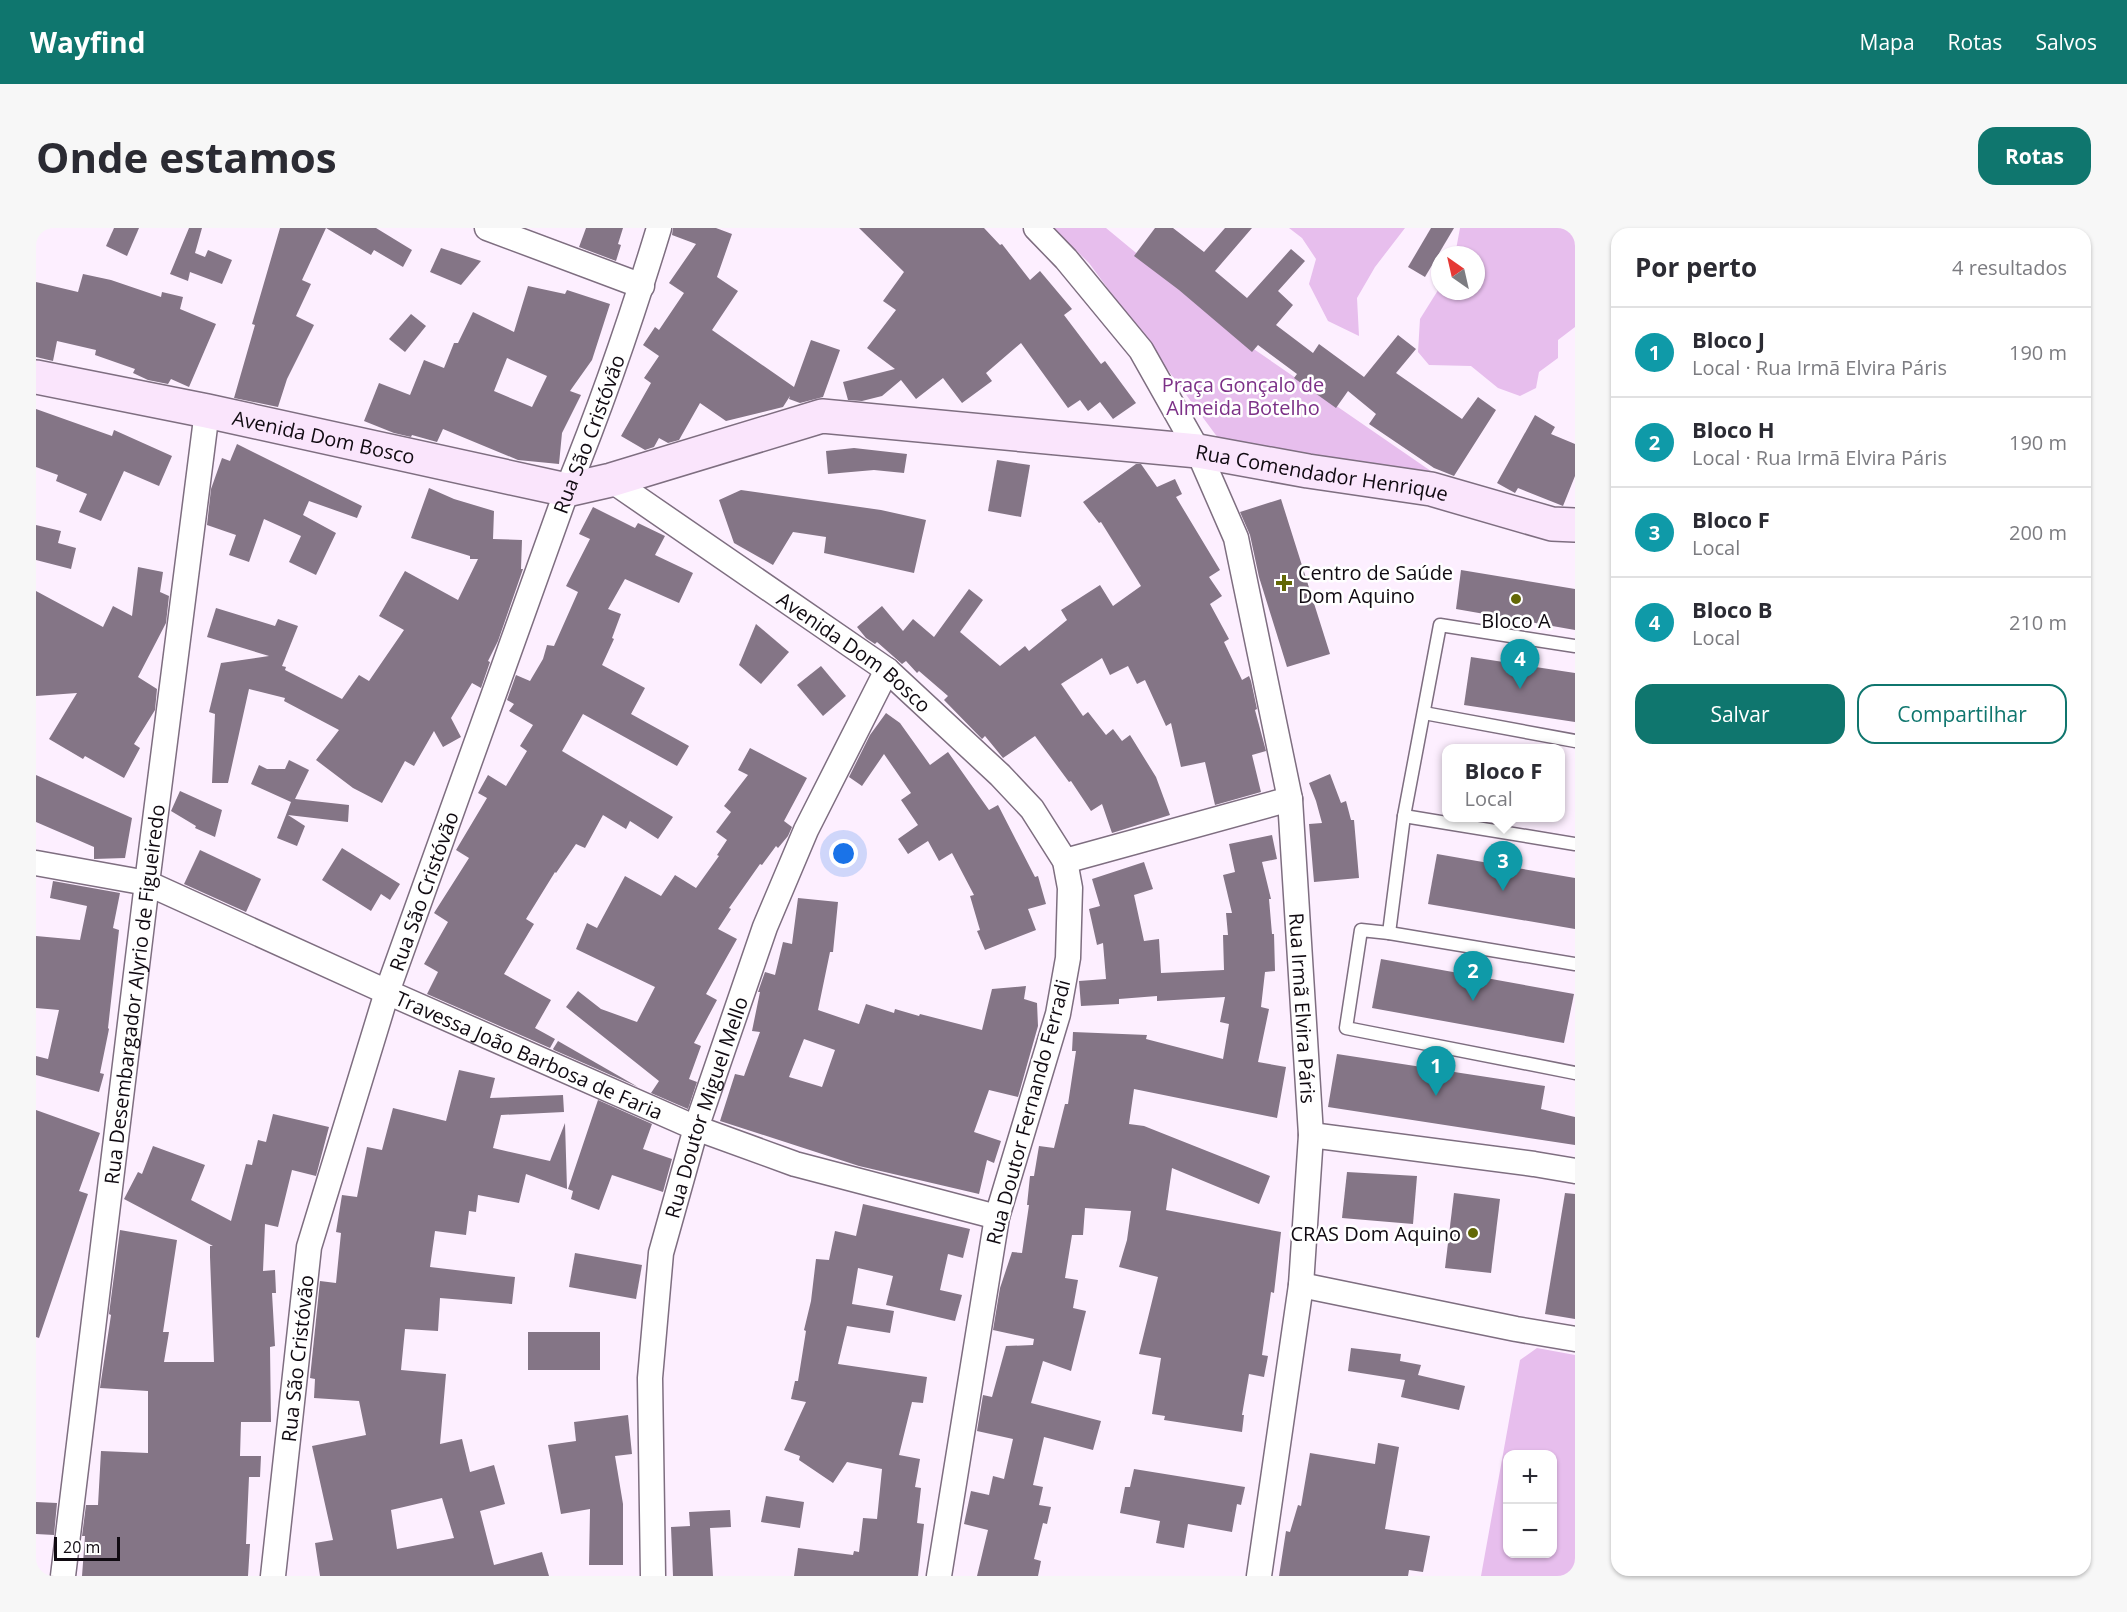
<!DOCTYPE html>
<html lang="pt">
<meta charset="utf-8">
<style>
body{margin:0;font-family:"Open Sans",sans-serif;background:#f7f7f7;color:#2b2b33}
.controls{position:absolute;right:18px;bottom:18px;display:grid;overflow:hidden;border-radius:12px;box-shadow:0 2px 4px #0004}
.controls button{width:54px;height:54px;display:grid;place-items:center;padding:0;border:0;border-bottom:2px solid #e1e1e2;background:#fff;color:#2b2b33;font:30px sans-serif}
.compass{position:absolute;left:1395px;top:18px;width:54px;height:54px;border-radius:50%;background:#fff;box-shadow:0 2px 4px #0004;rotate:326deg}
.scale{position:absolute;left:18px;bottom:15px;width:66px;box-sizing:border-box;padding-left:6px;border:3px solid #100a11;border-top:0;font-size:16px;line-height:21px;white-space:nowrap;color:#100a11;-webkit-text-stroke:4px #fff;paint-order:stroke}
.you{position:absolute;left:808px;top:626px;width:21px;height:21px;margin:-15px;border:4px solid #fff;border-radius:50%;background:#1a73e8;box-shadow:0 0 0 9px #1a73e833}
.badge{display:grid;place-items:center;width:39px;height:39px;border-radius:50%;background:#0f766e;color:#fff;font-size:20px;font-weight:700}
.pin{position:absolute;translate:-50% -50px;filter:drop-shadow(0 2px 3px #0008)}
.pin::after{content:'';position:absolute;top:32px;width:21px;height:18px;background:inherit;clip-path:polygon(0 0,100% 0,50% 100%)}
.popup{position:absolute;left:1406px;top:516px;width:123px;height:78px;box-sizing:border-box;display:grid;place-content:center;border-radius:12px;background:#fff;filter:drop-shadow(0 2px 4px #0005);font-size:20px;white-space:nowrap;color:#7c7c81}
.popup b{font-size:22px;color:#2b2b33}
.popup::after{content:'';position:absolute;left:50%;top:100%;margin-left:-12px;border:12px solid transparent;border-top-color:#fff}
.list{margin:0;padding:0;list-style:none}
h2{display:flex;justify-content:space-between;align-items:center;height:78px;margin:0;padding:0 24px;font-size:26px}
h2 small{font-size:20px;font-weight:400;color:#7c7c81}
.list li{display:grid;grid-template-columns:39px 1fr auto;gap:18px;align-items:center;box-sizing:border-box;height:90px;padding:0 24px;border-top:2px solid #e1e1e2}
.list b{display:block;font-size:22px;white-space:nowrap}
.list p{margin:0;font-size:20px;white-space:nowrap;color:#7c7c81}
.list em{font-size:20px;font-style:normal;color:#7c7c81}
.actions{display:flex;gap:12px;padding:18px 24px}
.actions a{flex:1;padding:14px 0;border:2px solid #0f766e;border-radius:18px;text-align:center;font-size:21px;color:#0f766e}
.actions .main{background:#0f766e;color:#fff}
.map{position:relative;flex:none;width:1539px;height:1348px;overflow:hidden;border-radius:18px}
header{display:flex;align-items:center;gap:36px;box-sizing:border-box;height:84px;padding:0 30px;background:#0f766e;color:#fff}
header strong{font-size:28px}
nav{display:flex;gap:33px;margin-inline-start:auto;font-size:21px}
.intro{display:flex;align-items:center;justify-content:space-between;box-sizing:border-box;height:144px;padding:0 36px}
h1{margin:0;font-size:42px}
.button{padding:15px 27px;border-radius:18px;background:#0f766e;color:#fff;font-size:21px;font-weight:700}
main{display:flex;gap:36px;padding:0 36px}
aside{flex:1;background:#fff;border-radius:18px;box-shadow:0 2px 4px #0004}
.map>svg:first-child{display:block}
.green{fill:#e7beed;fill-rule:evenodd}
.building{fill:#847586;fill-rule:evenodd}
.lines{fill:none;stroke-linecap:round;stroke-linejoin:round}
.lane-casing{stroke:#7e6e80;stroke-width:15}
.street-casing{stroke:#7e6e80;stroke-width:27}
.secondary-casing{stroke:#7e6e80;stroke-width:36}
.lane{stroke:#fff;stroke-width:12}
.street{stroke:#fff;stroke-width:24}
.secondary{stroke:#fae5fc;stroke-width:33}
.poi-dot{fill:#636806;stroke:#fff;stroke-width:2}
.labels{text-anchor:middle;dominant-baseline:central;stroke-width:5;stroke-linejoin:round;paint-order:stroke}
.park-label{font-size:20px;fill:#7c3187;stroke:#fff}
.street-label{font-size:20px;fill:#100a11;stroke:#fff}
.poi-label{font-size:20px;fill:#100a11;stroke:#fff;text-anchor:start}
</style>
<header>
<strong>Wayfind</strong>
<nav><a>Mapa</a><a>Rotas</a><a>Salvos</a></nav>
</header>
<div class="intro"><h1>Onde estamos</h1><a class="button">Rotas</a></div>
<main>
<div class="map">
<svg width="1539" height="1348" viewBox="0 0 1539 1348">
<rect width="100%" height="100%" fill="#fdefff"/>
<g class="green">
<path d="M1017,0h53l139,115 196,135 -223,-40 -129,-175z"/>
<path d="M1253,0h116l-30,39 -18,31 2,38 -31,-15 -19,-37 7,-25 -14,-21z"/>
<path d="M1424,0h115v99l-17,13v18l-19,14 -3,16 -16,8 -22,-8 -27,-22 -42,-1 -11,-13 2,-33 20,-32v4h36v-36h-21z"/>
<path d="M1501,1120l38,7v221h-94l39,-216zM1472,1226h44v100h-44z"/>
</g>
<g class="building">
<path d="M78,0h25l-12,28 -21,-10z"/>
<path d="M153,0h13l-7,25 10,4 3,-7 24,10 -10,24 -32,-12 -2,9 -18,-7z"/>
<path d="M244,0h46l-24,52 9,4 -15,32 18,9 -27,54 -9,28 -44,-9 21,-73 -3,-1z"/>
<path d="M290,0h50l36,22 -9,17 -29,-17 -3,5z"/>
<path d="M550,0h37l-5,16 3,1 -5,16 -37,-14z"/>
<path d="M637,0h43l16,6 -15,43 21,14 -26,39 82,57 17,-47 29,10 -17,47 -23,6 -11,-4 1,-3 -7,11 -57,14 -26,-18 -21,37 -11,3 -9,-5 -5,9 -9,3 -24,-14 30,-53 -7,-5 15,-22 -16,-11 12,-18 4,3 25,-37 -15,-10 27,-39 -24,-9z"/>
<path d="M823,0h125l16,17 2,-1 28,36 10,-9 32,38 -8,6 37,49 4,-3 31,42 -23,16 -13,-17 -12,9 -8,-11 -12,8 -47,-65 -35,30 6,8 -30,22 -19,-25 -27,21 -15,-19 -19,16 -20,5 -14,-1 -5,-18 52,-13 -28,-21 29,-38 -13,-9 21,-29z"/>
<path d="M1119,0h18l31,24 21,-24h27l-37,43 32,27 44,-49 14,12 -27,30 15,14 -17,20 37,28 6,-9 45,33 34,-42 18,14 -20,24 66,46 16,-22 18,13 -42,66 -20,-8 -65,-44 7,-10 -28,-23 -12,17 -42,-30 3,-4 -39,-29 -6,7 -73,-62 -45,-34z"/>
<path d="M1395,0h23l-29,49 -17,-10z"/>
<path d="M405,20l40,13 -20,24 -31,-13z"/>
<path d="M47,46l28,6 50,17 1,-5 21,5 -3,12 36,15 -27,63 -18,-8 -3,5 -20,-4 -15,-7 2,-4 -40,-14 1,-5 -39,-9 -4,20 -17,-4v-75l42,10z"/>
<path d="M492,58l37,8 2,-4 43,14 -18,56 -22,31 11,4 -19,38 -3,31 -41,-4 -75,-31 -6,13 -25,-7 -1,2 -17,-4 -30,-12 15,-38 31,12 14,-35 20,8 10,-25h4l15,-31 41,20zM471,130l40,18 -15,31 -38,-16z"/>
<path d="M375,86l15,12 -21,26 -16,-13z"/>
<path d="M0,181l76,27 2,-6 58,26 -13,30 -35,-15 -23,50 -22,-9 8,-18 -31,-13 2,-6 -22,-8z"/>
<path d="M1499,187l20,12 -4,7 24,10v32l-12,30 -45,-18 -3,5 -18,-10z"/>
<path d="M201,216l125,62 -5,12 -48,-17 -6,14 33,18 -20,42 -27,-13 12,-26 -37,-17 -15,43 -20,-7 7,-20 -29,-10 4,-36 11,-31 8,3z"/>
<path d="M818,220l53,6 -3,19 -30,-3 -46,4 -2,-23z"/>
<path d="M961,232l33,5 -9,52 -33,-6z"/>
<path d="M1100,236h5l16,23 18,-8 7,15 -6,3 44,73 -11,7 13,19 -12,8 19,35 -5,3 18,38 7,-4 2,5 6,28 -2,1 11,41 -14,4 9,37 -46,13 -10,-43 -24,5 -10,-44 -5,3 -21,-46 -8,4 -9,-18 -18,9 -8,-17 -41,26 22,32 5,-4 18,23 7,-6 9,12 8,-6 26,42 14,38 -58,18 -10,-29 -11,7 -20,-30 -2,1 -34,-46 -32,22 -18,-22 -3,3 -38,-39 4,-4 -29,-25 -2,2 -11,-12 -4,3 -25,-22 -2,2 -9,-6 -9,-11 25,-21 21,25 10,-12 21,18 35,-48 14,11 -23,32 40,34 25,-20 4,5 38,-31 -6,-10 39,-25 13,21 28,-20 -40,-64 -2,1 -16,-21z"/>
<path d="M393,260l25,11 40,12 -1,28 29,1 -1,29h2l-25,72 -10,20 2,1 -9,26 -9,-5 -21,35 10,19 -18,10 -9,-16 -20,35 -9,-5 -23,42 -29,-15 -37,-28 23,-30 -55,-29 1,-3 -36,-9 -21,94h-16l3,-69 -6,-2 12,-49 48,-7 -62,-19 9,-29 59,18 3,-7 20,7 -16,40 4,1 -1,3 57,29 17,-24 10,6 35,-51 -25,-14 26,-45 53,29 20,-41h-8v-3l-59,-18z"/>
<path d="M705,262l140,20 45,10 -12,53 -90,-20 2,-16 -33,-5 -20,33 -39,-22 -15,-43z"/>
<path d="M1245,271l49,155 -43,13 -28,-90 -9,-42 -10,-23z"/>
<path d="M557,279l42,21 3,-5 27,13 -10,19 38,18 -14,30 -54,-24 -17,30 13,5 -9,24 2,1 -12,26 43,23 -14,26 58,32 -12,20 -94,-52 -21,37 111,66 -15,22 -28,-18 -4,8 -23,-14 -18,33 -9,-4 -20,29 -1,-1 -29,47 8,5 -30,50 47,26 -16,28 20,11 -5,9 -123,-54 11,-22 -14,-8 24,-42 -14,-9 35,-55 -13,-8 31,-52 -9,-5 10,-18 18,11 21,-35 -7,-5 13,-21 -24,-14 5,-7 -7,-4 9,-25 14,6 13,-22 4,-14 7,1 24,-54 -12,-6 24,-47 -11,-5z"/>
<path d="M0,297l25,6 -3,12 18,5 -5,21 -35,-9z"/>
<path d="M102,339l25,5 -3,20 9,4 -3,27 -28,54 19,12 -2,21 -21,34 6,4 -16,30 -39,-22 -2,3 -34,-20 28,-46 -41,3v-105l67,36 10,-21 19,10z"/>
<path d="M1425,342l114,19v41l-119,-21z"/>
<path d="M720,396l33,28 -28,32 -22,-19z"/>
<path d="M1435,429l104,16v49l-111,-17z"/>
<path d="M785,438l25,30 -23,20 -26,-31z"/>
<path d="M850,485l14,10 30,42 18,-13 41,58 9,-5 37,72 3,-1 8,28 -18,5 8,21 -51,20 -8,-19 3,-1 -10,-34 4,-1 -22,-42 -13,8 -11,-20 -20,13 -10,-15 20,-14 -17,-25 10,-7 -27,-39 -22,32 -13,-9 21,-42z"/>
<path d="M714,520l57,30 -23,43 8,6 -4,9 -10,12 -2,-2 -14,19 -2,-1 -31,44 2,1 -13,20 19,10 -31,55 11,6 -23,43 7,3 -12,33 8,3 -9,27 -37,-16 8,-12 -93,-74 12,-16 23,18 36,13 18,-35 -79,-38 11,-26 10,5 28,-52 36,20 14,-21 21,13 23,-32 -2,-1 10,-15 -11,-8 15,-20 -7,-6 24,-31 -10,-5z"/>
<path d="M253,532l20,10 -14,29 54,6 -1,17 -60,-7 17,11 -8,20 -20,-8 14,-36 -40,-18 8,-19 8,4h18z"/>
<path d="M1294,546l11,29 5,-2 5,19h3l5,58 -45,4 -5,-58 13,-1 -6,-22 -7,-18z"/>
<path d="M0,547l96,43 -7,40 -31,1v-12l-58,-25z"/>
<path d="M144,563l42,19 -7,27 -20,-9 1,-2 -25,-15z"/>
<path d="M1236,607l5,24 -15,3 9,37h-2l3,35h2l1,37 -10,1 -4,35 8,2 -11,53 28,5 -9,51 -143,-29 -5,35 15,2 126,50 -11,28 -87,-36 -6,42 115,22 -7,61 -3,-1 -9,63 6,1 -4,21 -15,-3 -7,41h2l-2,17 -78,-12 1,-4 -13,-2 9,-56 -22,-4 19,-77 -39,-10 8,-27 4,-29 -46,-3 -2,27h-11l-7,43 13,2 -5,28 13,3 -15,60 -28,-10 -12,42 70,18 -8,29 -49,-13 -11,48 10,2 -4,18 12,2 -4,17 -4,-1 -9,36 7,2 -3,15h-61l11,-46 -24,-6 7,-33 18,4 4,-19 11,3 9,-40 -36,-8 6,-36 9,2 14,-51 27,-1 1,-6 -41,-9 7,-42 12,-36 10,1 7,-48h-2l3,-29h4l5,-30 15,2 11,-44h3l8,-53h-4l1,-19 74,3 -1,4 77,20 6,-35 -9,-2 5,-25 -68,4v-5l-38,3v5l-38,2 -2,-25 27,-2 -3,-36 -6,2 -8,-36 11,-3 -8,-27 52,-17 9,27 -19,6 10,46 15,-2 2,34 63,-3 -1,-35h5l-2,-22h6l-9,-38 12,-3 -6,-28z"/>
<path d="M306,620l58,36 -10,16 -9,-6 -10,17 -49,-31z"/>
<path d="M164,622l61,29 -15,33 -62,-28z"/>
<path d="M1401,626l138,24v51l-147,-25z"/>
<path d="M17,653l67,12 -7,35 6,2 -11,98 1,1 -9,44 4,1 -5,18 -63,-17v-19l12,3 11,-49 -23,-2v-72l44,4 7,-34 -37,-8z"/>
<path d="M762,670l40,4 -5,50h-3l-12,58 41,14 7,-20 28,9 1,-4 24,7 1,-2 62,16 10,-41 34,-3 -2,13 13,4 1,23 -20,71 -29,-7 -15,42 27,9 -7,22 -7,-3 -8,34 -120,-28 -139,-45 15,-47 9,2 16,-44 -8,-1 8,-39h-2l7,-20 10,3 8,-33 9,2zM768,811l31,11 -13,37 -33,-10z"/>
<path d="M1345,731l193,35 -10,49 -192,-35z"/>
<path d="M522,813l80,46 -84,-37 -1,-1z"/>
<path d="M1301,826l208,32 -4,23 34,8v28l-247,-38z"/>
<path d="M423,842l36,8 -5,20 73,-3 1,17 -63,3 -8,33 57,13 15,-38 2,66 -41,-15 -7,29 -41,-8 -2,17 -7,-1 -3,24 -31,-4 -5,36 85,10 -3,27 -72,-6 -2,33 -33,-2 -4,41 45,4 -6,70 22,-5 8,33 24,-7 11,39 -25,7 14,54 48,-13 7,24h-229l-5,-33 18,-3 -21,-94 54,-11 -7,-34 -45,-3 1,-19 -5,-1 10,-97 16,2 5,-50 -5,-1 6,-37 15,2 10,-50 15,3 11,-42 53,13zM406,1270l12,40 -57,11 -6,-39z"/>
<path d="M562,872l54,24 -9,25 29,10 -9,33 -51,-17 -13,35 -28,-11 2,-8 -5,-2z"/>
<path d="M0,882l64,23 -21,58 9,3 -49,144 -3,-1z"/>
<path d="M237,886l56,13 -13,49 -24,-6 -14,57 -13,-3 -2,47 12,-1 1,23h-4l3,53 -5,1 1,75h-30l-1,34h21l-1,21h-11l-3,67h4l-2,32h-166l3,-40h-3l4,-31h12l3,-54 47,2v-62l-48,-3 11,-73 -2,-1 11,-84 57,10 -14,92h6l-5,30h50l-4,-105v-11h3l-89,-47 14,-27 4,2 11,-28 52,19 -14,35 40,21 15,-57 6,1 6,-25 8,2z"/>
<path d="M1311,944l70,4 -4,48 -71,-6z"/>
<path d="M1418,965l46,6 -9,74 -46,-5z"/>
<path d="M1529,965l10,1v125l-30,-5z"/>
<path d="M827,976l107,25 -7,29 -15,-4 -8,36 22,5 -7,26 -69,-16 7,-29 -35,-8 -6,36 42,7 -4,22 -43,-7 -9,38 89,13 -4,26 -11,-1 -13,53 21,4 -5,28 6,1 -4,35 7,1 -6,52h-124l4,-28 55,7 1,-4 5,1 4,-34 14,1 5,-50 -35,-7 -14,21 -34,-23 1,-4 -16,-6 22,-48 -15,-3 4,-18h3l8,-50 -2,-1 7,-29 5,-42 13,1 6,-29 21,5z"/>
<path d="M539,1025l67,12 -6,34 -67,-12z"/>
<rect x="492" y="1104" width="72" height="38"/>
<path d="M1315,1120l50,6 -1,7 21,4 -3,10 47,11 -6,24 -58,-13 4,-17 -57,-9z"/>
<path d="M592,1187l4,39 -17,2 8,48v61h-34l1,-56 -29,5 -13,-69 28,-4 -2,-19z"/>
<path d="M1342,1215l21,4 -14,82 45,7 -7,36 -14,-2 -1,6h-129l7,-45 4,1 8,-27 3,1 9,-53 65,11z"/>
<path d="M1098,1241l111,18 -4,18 -4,-1 -5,28 -44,-8 -4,24 -28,-5 4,-22 -40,-8 5,-26h5z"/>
<path d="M730,1268l38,6 -4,26 -39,-6z"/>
<path d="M0,1274l21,1 -3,32 -18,-1z"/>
<path d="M694,1282l1,17 -21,1 3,48h-40l-2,-49 19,-1 -1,-14z"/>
</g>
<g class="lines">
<g class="lane-casing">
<g id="lane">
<path d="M1539,418l-135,-21 -36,191 -15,117 -28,-3 -15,98 229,45"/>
<path d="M1388,485l151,28"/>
<path d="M1368,588l171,28"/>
<path d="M1353,705l186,31"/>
</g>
</g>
<g class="street-casing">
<g id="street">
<path d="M451,0l155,58"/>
<path id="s1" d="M1000,0l30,31 75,91 57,101 38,87 54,261 21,336 -10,150 -42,291"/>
<path id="s2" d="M575,252l276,190 113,105 32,34 33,52 5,27 -2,70 -10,56 -61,203 -58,359"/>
<path d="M1029,633l225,-62"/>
<path id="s3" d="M0,635l111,20 240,109 309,136 99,36 202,53"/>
<path d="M1275,907l223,29 41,7"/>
<path d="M1265,1057l215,44 59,10"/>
<path id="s4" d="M27,1348l84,-693 60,-472"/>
<path id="s5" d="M237,1348l36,-329 78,-255 180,-502c35,-86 65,-173 92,-262"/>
<path id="s6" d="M617,1348l-3,-198 11,-125 35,-125 69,-201 41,-97 81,-160"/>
</g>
</g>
<g class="secondary-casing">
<g id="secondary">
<path id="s7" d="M0,149l171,34 360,79 44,-10 211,-64 376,35 110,20 123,18 121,35 23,1"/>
</g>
</g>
<use href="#lane" class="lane"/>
<use href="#street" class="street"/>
<use href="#secondary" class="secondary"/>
</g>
<g class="poi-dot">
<path d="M1245 346h6v6h6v6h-6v6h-6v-6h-6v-6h6z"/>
<circle cx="1480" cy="371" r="6"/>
<circle cx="1437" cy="1005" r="6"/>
</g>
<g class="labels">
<g class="park-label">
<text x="1207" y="156">Praça Gonçalo de<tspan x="1207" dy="23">Almeida Botelho</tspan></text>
</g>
<g class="street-label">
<text stroke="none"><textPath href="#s5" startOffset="1191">Rua São Cristóvão</textPath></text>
<text stroke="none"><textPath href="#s7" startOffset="294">Avenida Dom Bosco</textPath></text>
<text stroke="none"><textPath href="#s7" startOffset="1312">Rua Comendador Henrique</textPath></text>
<text stroke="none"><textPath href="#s2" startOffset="298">Avenida Dom Bosco</textPath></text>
<text stroke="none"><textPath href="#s5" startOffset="705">Rua São Cristóvão</textPath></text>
<text stroke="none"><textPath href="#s4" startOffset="586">Rua Desembargador Alyrio de Figueiredo</textPath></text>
<text stroke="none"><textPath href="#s1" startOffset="848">Rua Irmã Elvira Páris</textPath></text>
<text stroke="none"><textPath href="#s3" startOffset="532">Travessa João Barbosa de Faria</textPath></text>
<text stroke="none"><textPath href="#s6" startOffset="476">Rua Doutor Miguel Mello</textPath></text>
<text transform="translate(992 884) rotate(-75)">Rua Doutor Fernando Ferradi</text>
<text stroke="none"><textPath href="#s5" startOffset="219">Rua São Cristóvão</textPath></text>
</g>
<g class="poi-label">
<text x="1262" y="344">Centro de Saúde<tspan x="1262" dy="23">Dom Aquino</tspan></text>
<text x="1480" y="392" text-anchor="middle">Bloco A</text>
<text x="1425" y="1005" text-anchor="end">CRAS Dom Aquino</text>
</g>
</g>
</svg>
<div class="controls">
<button>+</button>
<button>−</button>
</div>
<svg class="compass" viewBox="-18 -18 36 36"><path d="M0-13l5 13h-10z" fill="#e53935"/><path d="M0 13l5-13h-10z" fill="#7c7c81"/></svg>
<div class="scale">20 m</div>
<div class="you"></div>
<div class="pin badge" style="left:1400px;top:868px;background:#0f9aa8">1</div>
<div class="pin badge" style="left:1437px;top:773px;background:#0f9aa8">2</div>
<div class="pin badge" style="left:1467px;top:663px;background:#0f9aa8">3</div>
<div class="popup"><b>Bloco F</b>Local</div>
<div class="pin badge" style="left:1484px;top:461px;background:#0f9aa8">4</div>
</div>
<aside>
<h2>Por perto<small>4 resultados</small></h2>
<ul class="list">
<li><span class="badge" style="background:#0f9aa8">1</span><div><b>Bloco J</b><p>Local · Rua Irmã Elvira Páris</p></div><em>190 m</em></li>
<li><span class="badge" style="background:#0f9aa8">2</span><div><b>Bloco H</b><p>Local · Rua Irmã Elvira Páris</p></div><em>190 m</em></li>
<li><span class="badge" style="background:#0f9aa8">3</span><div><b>Bloco F</b><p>Local</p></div><em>200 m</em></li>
<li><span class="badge" style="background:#0f9aa8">4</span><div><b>Bloco B</b><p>Local</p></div><em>210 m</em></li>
</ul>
<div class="actions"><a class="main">Salvar</a><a>Compartilhar</a></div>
</aside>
</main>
